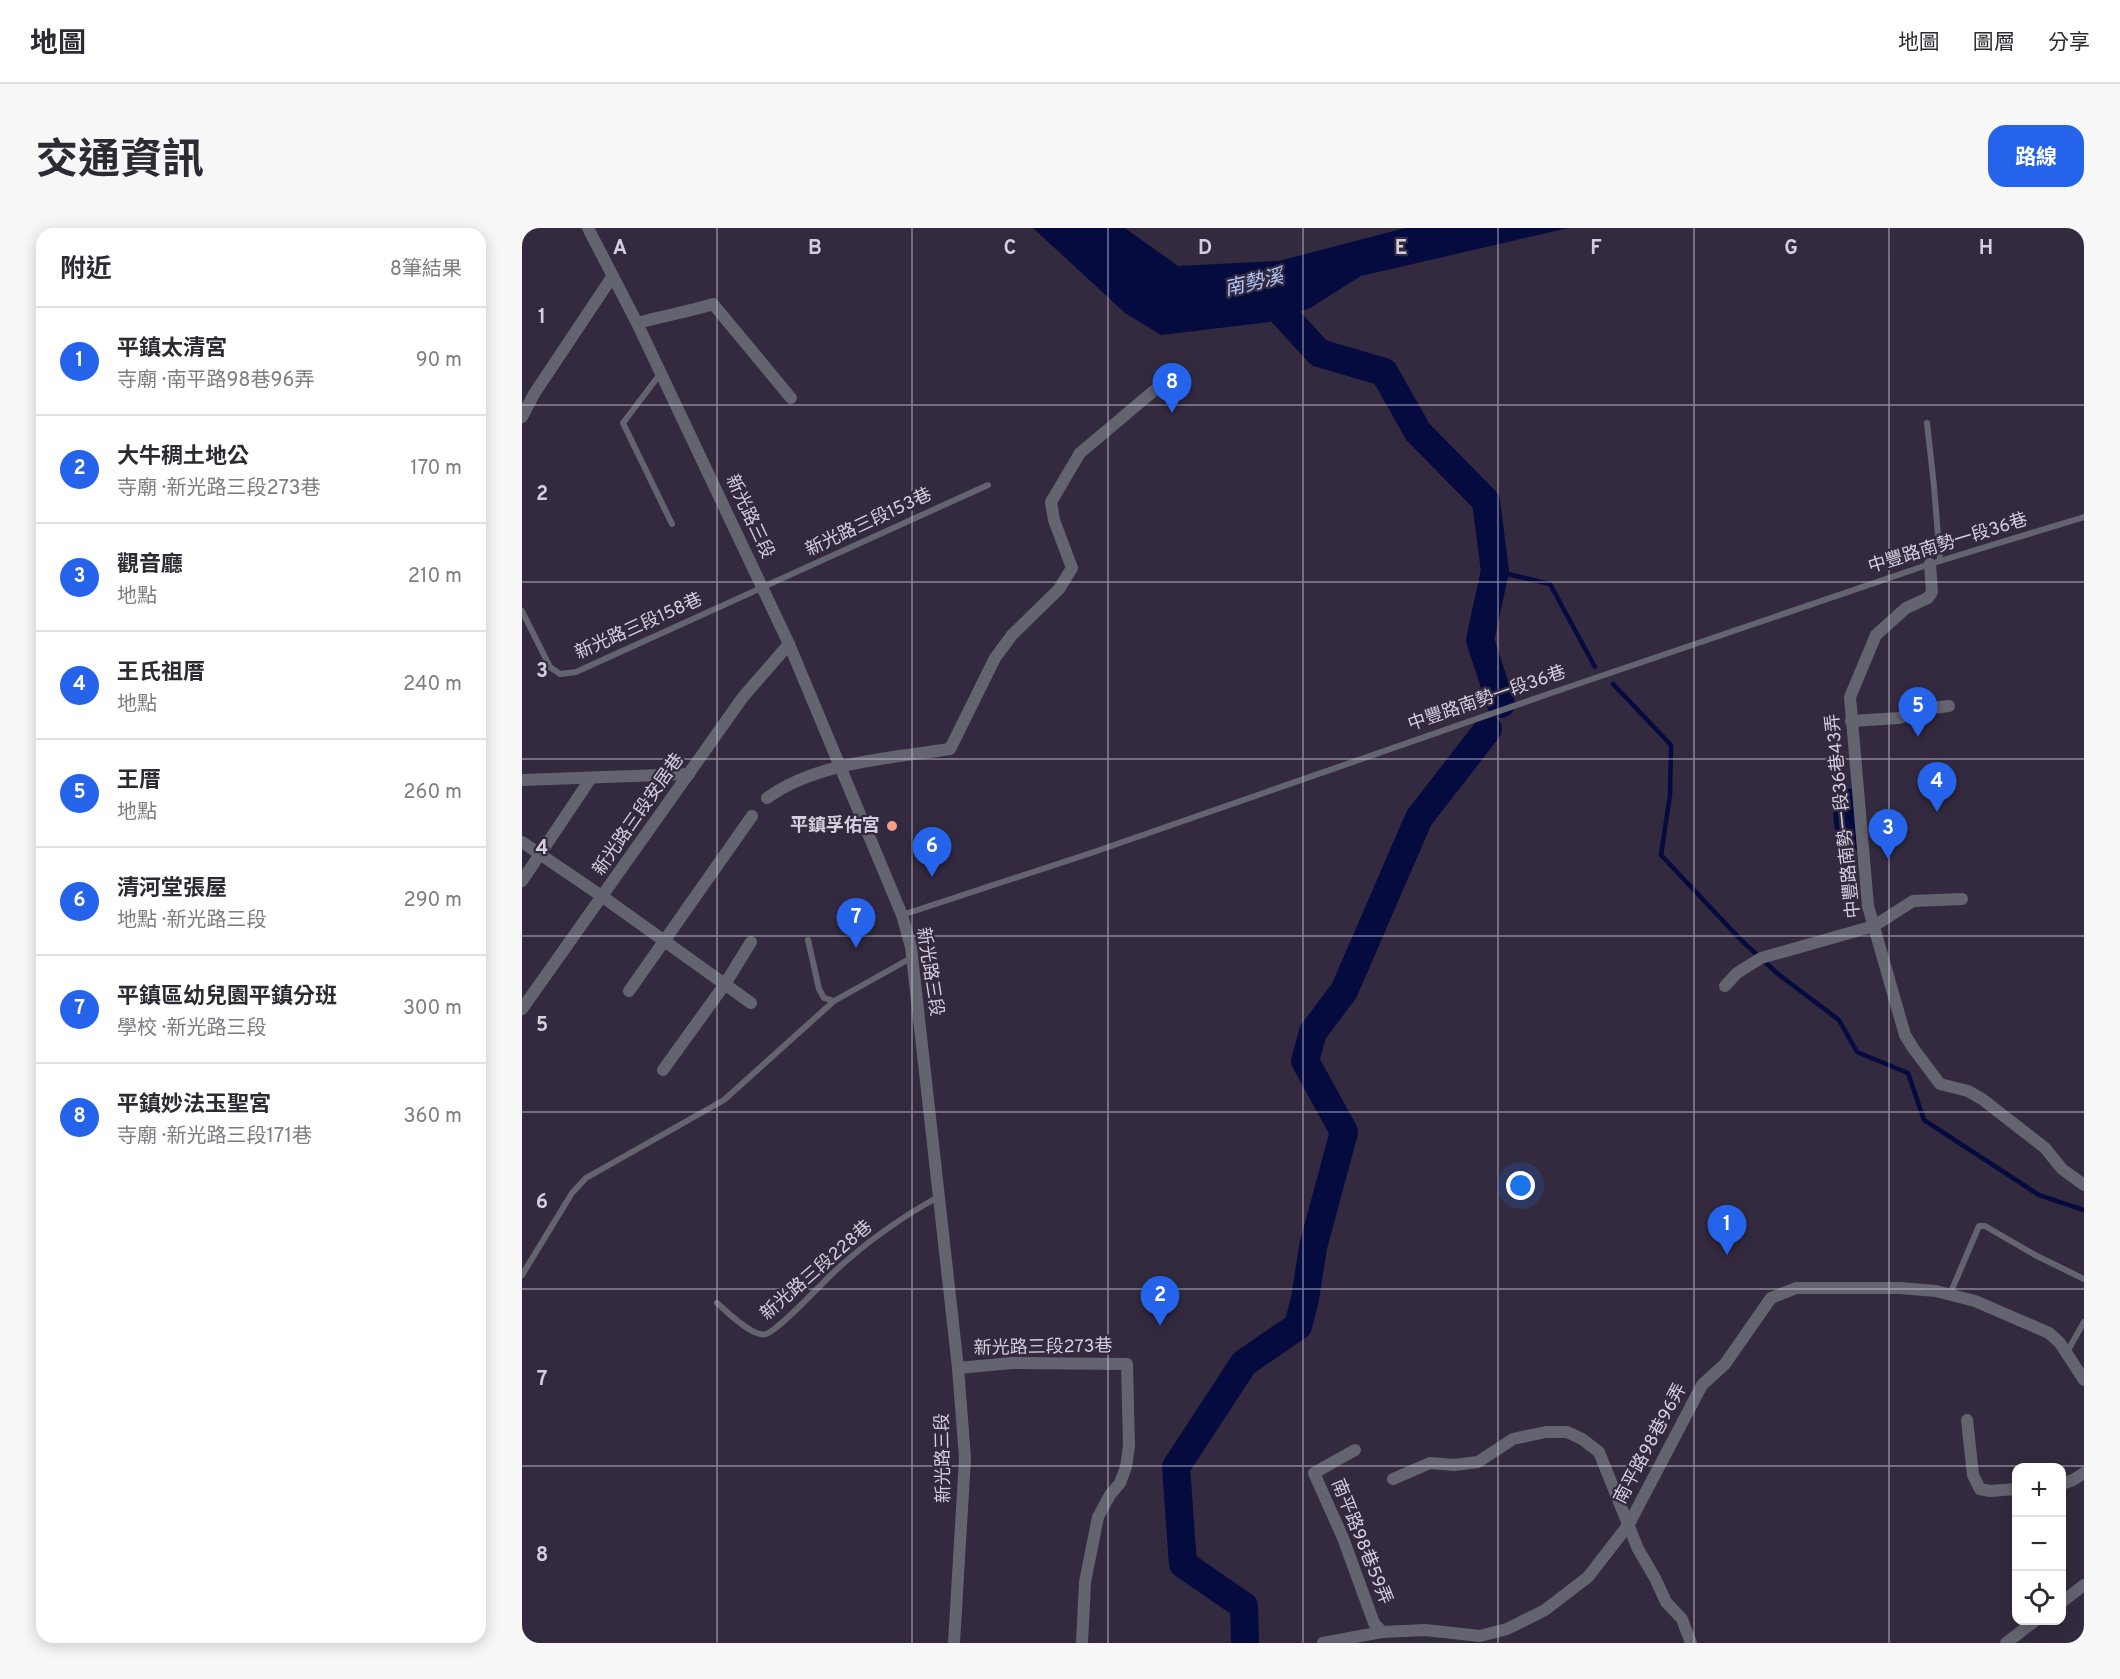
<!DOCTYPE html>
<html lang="zh-TW">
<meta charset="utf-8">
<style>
body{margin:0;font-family:Overpass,"Noto Sans TC",sans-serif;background:#f7f7f7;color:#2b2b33}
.controls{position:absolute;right:18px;bottom:18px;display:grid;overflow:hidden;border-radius:12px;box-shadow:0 3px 15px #0003}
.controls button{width:54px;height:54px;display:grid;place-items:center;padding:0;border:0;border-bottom:2px solid #e1e1e2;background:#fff;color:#2b2b33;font:30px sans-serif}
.you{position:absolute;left:999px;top:958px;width:21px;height:21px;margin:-15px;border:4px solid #fff;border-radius:50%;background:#1a73e8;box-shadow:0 0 0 9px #1a73e833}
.badge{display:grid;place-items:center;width:39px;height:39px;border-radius:50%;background:#2563eb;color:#fff;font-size:20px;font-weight:700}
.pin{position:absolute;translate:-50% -50px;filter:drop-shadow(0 2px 3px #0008)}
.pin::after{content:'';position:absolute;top:32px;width:21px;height:18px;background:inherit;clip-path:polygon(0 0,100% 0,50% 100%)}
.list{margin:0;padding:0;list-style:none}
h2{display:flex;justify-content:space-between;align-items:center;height:78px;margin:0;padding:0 24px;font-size:26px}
h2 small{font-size:20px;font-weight:400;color:#7c7c81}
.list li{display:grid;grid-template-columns:39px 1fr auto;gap:18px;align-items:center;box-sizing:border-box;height:108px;padding:0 24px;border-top:2px solid #e1e1e2}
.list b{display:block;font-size:22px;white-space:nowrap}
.list p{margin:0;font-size:20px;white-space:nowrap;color:#7c7c81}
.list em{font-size:20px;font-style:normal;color:#7c7c81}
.icon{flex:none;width:33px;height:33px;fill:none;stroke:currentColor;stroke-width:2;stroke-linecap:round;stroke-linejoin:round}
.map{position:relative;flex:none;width:1562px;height:1415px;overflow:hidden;border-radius:18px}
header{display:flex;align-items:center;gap:36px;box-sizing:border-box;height:84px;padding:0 30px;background:#fff;border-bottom:2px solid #e1e1e2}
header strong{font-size:28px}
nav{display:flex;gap:33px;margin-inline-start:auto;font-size:21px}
.intro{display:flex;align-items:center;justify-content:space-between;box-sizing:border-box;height:144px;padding:0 36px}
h1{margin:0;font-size:42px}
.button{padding:15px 27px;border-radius:18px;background:#2563eb;color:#fff;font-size:21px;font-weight:700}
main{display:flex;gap:36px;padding:0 36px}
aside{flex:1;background:#fff;border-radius:18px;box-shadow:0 3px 15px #0003}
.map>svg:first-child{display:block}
.water{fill:#050a3f}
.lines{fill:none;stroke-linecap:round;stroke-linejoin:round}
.stream{stroke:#050a3f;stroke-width:4.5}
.river{stroke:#050a3f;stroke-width:28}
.service{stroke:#646470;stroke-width:6}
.minor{stroke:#646470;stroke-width:12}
.grid{fill:none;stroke:#d4cfdd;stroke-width:1.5;stroke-opacity:0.55}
.poi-dot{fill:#f49e88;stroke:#332a3f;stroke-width:2}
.labels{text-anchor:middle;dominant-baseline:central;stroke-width:4.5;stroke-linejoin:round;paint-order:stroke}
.street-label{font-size:18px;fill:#d4cfdd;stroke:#332a3f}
.poi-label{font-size:18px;font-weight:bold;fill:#d4cfdd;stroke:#332a3f;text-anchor:end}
.water-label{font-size:20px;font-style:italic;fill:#b1c6fa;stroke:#332a3f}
.grid-label{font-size:20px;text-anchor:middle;font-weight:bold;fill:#d4cfdd;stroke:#332a3f;stroke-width:4.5;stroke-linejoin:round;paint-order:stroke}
</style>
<header>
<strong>地圖</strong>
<nav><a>地圖</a><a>圖層</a><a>分享</a></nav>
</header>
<div class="intro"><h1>交通資訊</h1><a class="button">路線</a></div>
<main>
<aside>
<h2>附近<small>8筆結果</small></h2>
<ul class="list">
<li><span class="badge">1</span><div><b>平鎮太清宮</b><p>寺廟 · 南平路98巷96弄</p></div><em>90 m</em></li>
<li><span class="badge">2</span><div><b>大牛稠土地公</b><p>寺廟 · 新光路三段273巷</p></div><em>170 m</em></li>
<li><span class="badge">3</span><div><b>觀音廳</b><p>地點</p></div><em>210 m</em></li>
<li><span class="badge">4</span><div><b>王氏祖厝</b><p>地點</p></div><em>240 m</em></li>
<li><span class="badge">5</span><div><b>王厝</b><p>地點</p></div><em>260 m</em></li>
<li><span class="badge">6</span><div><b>清河堂張屋</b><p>地點 · 新光路三段</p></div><em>290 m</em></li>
<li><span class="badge">7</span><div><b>平鎮區幼兒園平鎮分班</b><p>學校 · 新光路三段</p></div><em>300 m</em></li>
<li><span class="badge">8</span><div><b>平鎮妙法玉聖宮</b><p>寺廟 · 新光路三段171巷</p></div><em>360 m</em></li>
</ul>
</aside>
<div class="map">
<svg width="1562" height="1415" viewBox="0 0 1562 1415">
<rect width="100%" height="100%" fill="#332a3f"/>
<g class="water">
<path d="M511,0h92l53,38 101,-5 126,-33h163l-207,48 -51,32 -40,14 -109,13 -36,-22z"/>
<path d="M1330,560l5,63c-5,-3 -13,-6 -17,-11 -9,-12 -8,-36 -1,-48z"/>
</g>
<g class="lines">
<g class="stream">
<path d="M973,343l55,13 45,83"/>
<path d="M1091,456l58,61 -1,50 -9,60 81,86 36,33 61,46 18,32 51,21 16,47 115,75 45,15"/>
</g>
<g class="river">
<path d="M743,57l10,20 44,48 65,19 34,60 68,69 9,70 -15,69 21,64"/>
<path d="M723,1415l-1,-37 -61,-42 -7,-97 68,-104 54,-37 7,-27 8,-52 31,-115 -39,-71 8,-29 31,-41 75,-173 69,-89"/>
</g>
<g class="service">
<path d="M138,146l-37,49 49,101"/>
<path d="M1405,195l7,63 6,75"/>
<path d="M0,383l28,56 10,7 16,-2 412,-187"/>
<path d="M380,687l189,-62 466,-162 373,-127 154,-47"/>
<path d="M286,712l11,49 5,9 10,3"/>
<path d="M0,1047l50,-82 14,-15 138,-78 110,-99 77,-43"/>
<path d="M1428,1066l29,-68h6l50,29 49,24"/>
<path d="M195,1075c9,8 36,35 49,31 13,-4 54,-49 68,-62 30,-28 68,-55 104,-75"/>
<path d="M1545,1124l17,-30"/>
</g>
<g class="minor">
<path d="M66,0l49,95 152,321 113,271 9,32 47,421 7,90 -11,185"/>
<path d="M115,95c25,-7 51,-11 76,-19l78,94"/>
<path d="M0,189l12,-23 78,-117"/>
<path d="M1408,336l2,28 -4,6 -22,10 -30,27 -26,62 18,209 37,129 8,13 27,36 28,7 14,8 63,49 17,21 22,16"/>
<path d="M1329,493l48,-3 25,-9 25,-3"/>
<path d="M0,552l167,-6"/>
<path d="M245,570c49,-36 125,-40 183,-49l45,-91 17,-23 47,-46 13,-21 -18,-48 -3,-18 29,-49 76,-64"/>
<path d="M0,614l81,55 148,106"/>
<path d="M0,653l69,-103"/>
<path d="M1203,758l12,-13 24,-15 113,-32 39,-25 49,-2"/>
<path d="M107,763l123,-175"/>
<path d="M0,781l221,-312 46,-53"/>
<path d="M141,842l62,-86 26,-42"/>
<path d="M436,1140l54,-5 115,1 2,82 -3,21 -6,16 -10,12 -12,22 -13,65 -3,61"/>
<path d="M1445,1192l6,55 7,14 10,2 26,-2"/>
<path d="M833,1222l-41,23 29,65 31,85 8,9 43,-2 55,6 27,-7 38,-19 43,-33 41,-53 73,-139 23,-21 46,-66 25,-10h104l36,3 39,10 74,32 11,10 24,37"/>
<path d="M871,1251l37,-16 24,2 24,-3 35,-23 33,-7h21l15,7 17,13 39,97 17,29 11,24 16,17 9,24"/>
<path d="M1540,1256l11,-4 11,-7"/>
<path d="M1540,1374l22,-17"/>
<path d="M801,1415l59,-11"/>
<path d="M1484,1415l30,-23"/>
</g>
</g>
<path class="grid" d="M195,0v1415M390,0v1415M586,0v1415M781,0v1415M976,0v1415M1172,0v1415M1367,0v1415M0,177h1562M0,354h1562M0,531h1562M0,708h1562M0,884h1562M0,1061h1562M0,1238h1562"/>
<circle class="poi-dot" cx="370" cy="598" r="6"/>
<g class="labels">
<g class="street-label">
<text transform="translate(227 289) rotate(65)">新光路三段</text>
<text transform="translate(347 295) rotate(-25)">新光路三段153巷</text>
<text transform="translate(1426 316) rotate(-17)">中豐路南勢一段36巷</text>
<text transform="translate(117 399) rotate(-24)">新光路三段158巷</text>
<text transform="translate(965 471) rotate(-19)">中豐路南勢一段36巷</text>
<text transform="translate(117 587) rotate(-55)">新光路三段安居巷</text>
<text transform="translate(1322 588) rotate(-96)">中豐路南勢一段36巷43弄</text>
<text transform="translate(407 744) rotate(81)">新光路三段</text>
<text transform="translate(295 1043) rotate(-41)">新光路三段228巷</text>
<text transform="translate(521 1120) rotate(-1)">新光路三段273巷</text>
<text transform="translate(1129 1216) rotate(-62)">南平路98巷96弄</text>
<text transform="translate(422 1230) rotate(-91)">新光路三段</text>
<text transform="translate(839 1314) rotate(68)">南平路98巷59弄</text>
</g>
<g class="poi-label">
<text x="358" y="598">平鎮孚佑宮</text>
</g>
<g class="water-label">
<text transform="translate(732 56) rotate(-13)">南勢溪</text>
</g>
</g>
<g class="grid-label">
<text x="98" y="26">A</text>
<text x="293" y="26">B</text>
<text x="488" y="26">C</text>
<text x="683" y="26">D</text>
<text x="879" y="26">E</text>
<text x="1074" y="26">F</text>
<text x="1269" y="26">G</text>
<text x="1464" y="26">H</text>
<text x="20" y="95">1</text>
<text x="20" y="272">2</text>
<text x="20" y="449">3</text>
<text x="20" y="626">4</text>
<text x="20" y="803">5</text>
<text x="20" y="980">6</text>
<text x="20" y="1157">7</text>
<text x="20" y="1333">8</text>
</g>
</svg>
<div class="controls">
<button>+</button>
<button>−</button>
<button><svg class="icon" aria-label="locate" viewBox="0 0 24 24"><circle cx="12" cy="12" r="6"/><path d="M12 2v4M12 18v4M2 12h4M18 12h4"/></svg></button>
</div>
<div class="you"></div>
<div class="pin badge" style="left:1205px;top:1027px">1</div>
<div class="pin badge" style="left:638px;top:1098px">2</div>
<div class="pin badge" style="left:1366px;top:631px">3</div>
<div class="pin badge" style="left:1415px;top:584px">4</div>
<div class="pin badge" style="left:1396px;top:509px">5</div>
<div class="pin badge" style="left:410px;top:649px">6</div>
<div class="pin badge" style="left:334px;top:720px">7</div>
<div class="pin badge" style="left:650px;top:185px">8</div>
</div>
</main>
